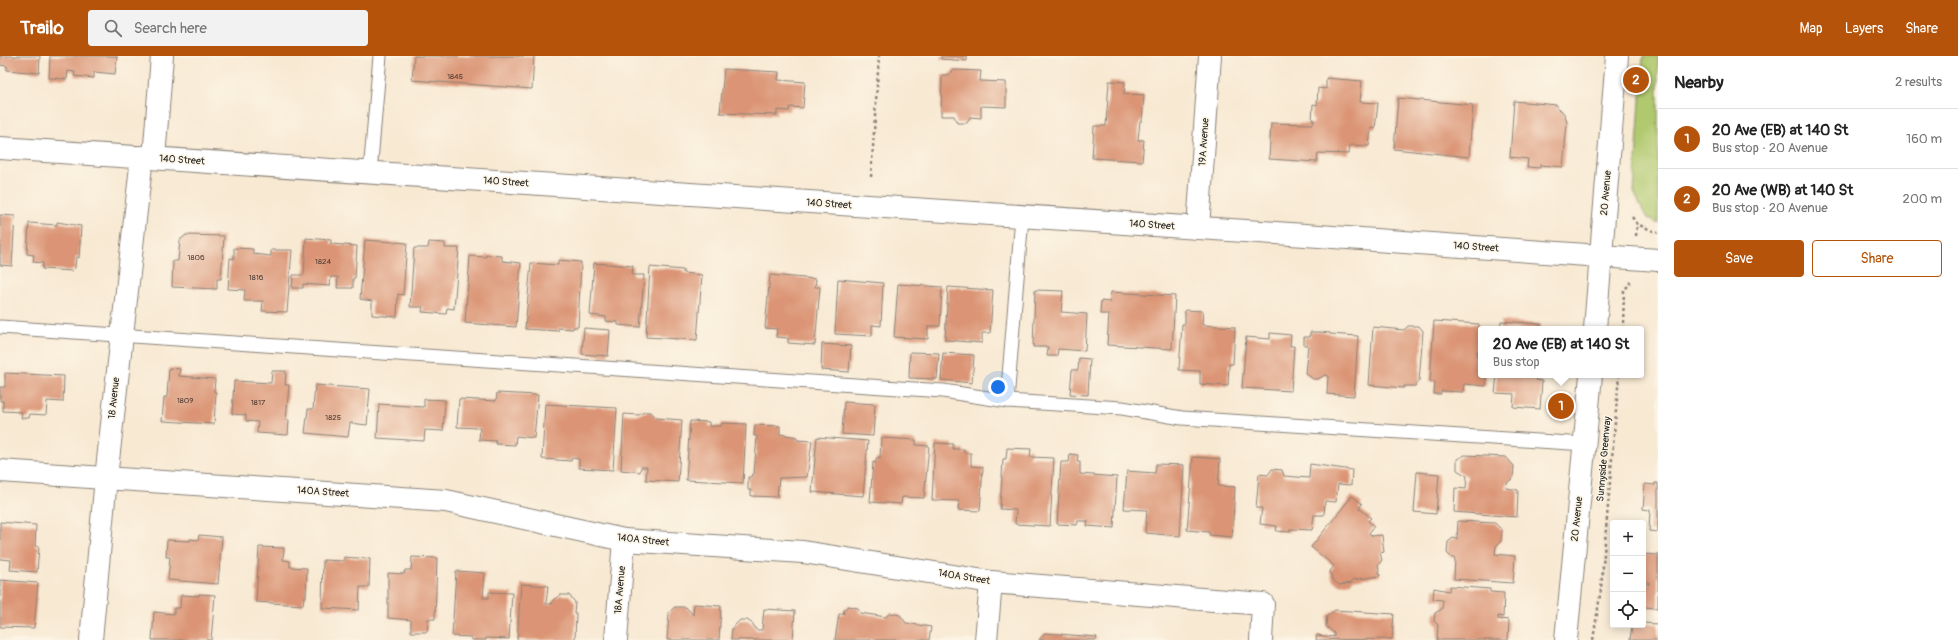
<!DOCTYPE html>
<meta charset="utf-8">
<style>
body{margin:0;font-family:Pangolin,sans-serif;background:#f2f2f2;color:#222}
.controls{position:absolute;right:12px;bottom:12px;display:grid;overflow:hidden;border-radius:4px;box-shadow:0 2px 10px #0003}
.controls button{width:36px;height:36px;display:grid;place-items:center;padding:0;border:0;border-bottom:1px solid #e0e0e0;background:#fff;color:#222;font:20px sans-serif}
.you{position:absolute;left:998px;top:331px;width:14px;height:14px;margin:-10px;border:3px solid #fff;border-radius:50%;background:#1a73e8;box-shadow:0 0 0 6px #1a73e833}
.badge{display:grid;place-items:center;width:26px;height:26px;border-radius:50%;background:#b45309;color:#fff;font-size:13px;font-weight:700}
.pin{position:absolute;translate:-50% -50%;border:2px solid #fff;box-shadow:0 1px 4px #0006}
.popup{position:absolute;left:1478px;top:270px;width:166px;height:52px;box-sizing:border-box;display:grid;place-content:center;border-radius:4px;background:#fff;filter:drop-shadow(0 1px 3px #0005);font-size:13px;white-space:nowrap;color:#767676}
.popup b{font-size:15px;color:#222}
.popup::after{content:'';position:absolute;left:50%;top:100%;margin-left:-8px;border:8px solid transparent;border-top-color:#fff}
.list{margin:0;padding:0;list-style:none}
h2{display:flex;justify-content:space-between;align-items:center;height:52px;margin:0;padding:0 16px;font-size:17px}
h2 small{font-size:13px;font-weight:400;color:#767676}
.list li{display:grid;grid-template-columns:26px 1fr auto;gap:12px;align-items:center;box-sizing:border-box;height:60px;padding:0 16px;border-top:1px solid #e0e0e0}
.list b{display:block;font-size:15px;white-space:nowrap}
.list p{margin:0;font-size:13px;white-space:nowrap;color:#767676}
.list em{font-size:13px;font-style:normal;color:#767676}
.actions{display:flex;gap:8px;padding:12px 16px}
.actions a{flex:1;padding:9px 0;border:1px solid #b45309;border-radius:4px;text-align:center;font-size:14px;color:#b45309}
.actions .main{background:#b45309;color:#fff}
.icon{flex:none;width:22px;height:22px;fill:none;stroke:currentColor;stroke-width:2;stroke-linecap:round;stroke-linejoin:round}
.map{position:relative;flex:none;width:1658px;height:584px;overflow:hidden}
header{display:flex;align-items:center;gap:24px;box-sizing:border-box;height:56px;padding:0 20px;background:#b45309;color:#fff}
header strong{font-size:19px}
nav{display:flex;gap:22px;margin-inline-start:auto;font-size:14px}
.search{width:280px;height:36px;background:#f2f2f2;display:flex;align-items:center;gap:10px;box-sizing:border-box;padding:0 14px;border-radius:4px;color:#767676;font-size:15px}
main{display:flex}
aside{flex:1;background:#fff}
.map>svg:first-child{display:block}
.green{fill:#b1c96e;stroke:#667245}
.building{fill:#db9576}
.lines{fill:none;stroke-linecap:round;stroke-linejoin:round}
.service-casing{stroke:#8a8278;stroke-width:15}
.minor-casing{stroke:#8a8278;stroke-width:24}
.tertiary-casing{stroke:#8a8278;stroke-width:24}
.secondary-casing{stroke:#8a8278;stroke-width:24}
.path{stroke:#8a8278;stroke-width:2.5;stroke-dasharray:3 3;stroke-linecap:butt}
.service{stroke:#fff;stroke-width:13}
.minor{stroke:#fff;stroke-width:22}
.tertiary{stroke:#fff;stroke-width:22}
.secondary{stroke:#fff;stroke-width:22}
.labels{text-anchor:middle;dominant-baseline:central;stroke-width:3;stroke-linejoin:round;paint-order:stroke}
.number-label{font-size:8px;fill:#4c3a32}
.street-label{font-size:10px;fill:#1c1c1c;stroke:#fcf5e5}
</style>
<header>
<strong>Trailo</strong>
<div class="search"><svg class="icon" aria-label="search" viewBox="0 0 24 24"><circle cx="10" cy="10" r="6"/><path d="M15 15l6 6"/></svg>Search here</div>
<nav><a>Map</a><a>Layers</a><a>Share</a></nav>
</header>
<main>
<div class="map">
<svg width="1658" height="584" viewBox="0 0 1658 584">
<rect width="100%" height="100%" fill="#fcf5e5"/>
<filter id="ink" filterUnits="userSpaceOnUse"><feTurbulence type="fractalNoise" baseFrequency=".025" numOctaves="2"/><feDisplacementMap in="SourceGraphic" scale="8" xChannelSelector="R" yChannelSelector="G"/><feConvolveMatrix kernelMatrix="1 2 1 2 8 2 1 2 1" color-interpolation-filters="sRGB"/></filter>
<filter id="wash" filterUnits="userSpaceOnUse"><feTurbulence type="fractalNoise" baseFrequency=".012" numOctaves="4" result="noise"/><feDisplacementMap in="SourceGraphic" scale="16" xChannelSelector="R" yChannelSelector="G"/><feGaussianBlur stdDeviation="0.9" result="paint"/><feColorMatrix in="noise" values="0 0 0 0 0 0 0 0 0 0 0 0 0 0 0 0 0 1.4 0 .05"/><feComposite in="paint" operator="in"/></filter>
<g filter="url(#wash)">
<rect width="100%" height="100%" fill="#f8e9d3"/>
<path class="green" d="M1643,0h15v168l-12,-7 -12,-25z"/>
<g id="blocks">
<g class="building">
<path d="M0,0h40l-1,17 -32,-3v-4l-7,-1z"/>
<path d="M50,0h67l-2,18 -21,-2v6l-20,-2 1,-4 -7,-1 -1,8 -18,-1z"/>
<path d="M414,0h120l-2,33 -120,-9z"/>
<path d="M941,0h26v5l-26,-2z"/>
<path d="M724,13l55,3 -1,8 27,2 -2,26 -13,-1 -1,4 -12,-1v5l-57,-2z"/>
<path d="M954,14l27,1 -1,10 26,1v25l-25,-1v12l-11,-1 -3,6h-10l-3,-7h-13l1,-41h6z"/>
<path d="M1326,22l36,3 -2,21 18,1 -3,26 -4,-1 -2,18 -19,-1 -1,9 -31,-1 -1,9 -48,-3 2,-36 42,1 1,-4h-2l1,-16 4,1 1,-17 8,1z"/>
<path d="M1109,25l16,1 -1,12 20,1 -2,26h-2l-2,19h6l-2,21 -50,-3 2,-32h12z"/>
<path d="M1398,42l75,7 -4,52 -75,-8z"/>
<path d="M1514,45l43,4v4l4,1 4,5 2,8 -4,44 -23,-2v3l-13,-1 1,-8 -18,-2z"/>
<path d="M0,159l15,1 -3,50 -12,-1z"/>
<path d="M57,166l24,4 -2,32 -3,-1 -1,11 -3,3 -30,-2 1,-6 -10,-1 1,-7 -7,-1 2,-31 28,2z"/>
<path d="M186,179l38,1 -3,43h-4v10l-45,-2 1,-26h5l2,-21z"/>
<path d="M306,182l25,2v4l26,2 -2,32h-2v10h-16l1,-11h-7l-1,9 -27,-2v4h-11l1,-13h11z"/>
<path d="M365,184l42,3 -4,52 -5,-1 -1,23 -25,-2v-14l-12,-2z"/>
<path d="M429,186l16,1v5h14l-5,61 -7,-1 -1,6 -24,-2 1,-5h-13l4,-59h14z"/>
<path d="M234,192l19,1v5l18,2v-6h21l-5,62 -25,-1 1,-10h-19l1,-11 -17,-1 2,-31 4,1z"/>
<path d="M486,199l16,1v5l19,2 -5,64 -51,-4 5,-67 16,1z"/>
<path d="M558,204l23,2 -3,65h-5v2l-15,-1v3l-33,-2 6,-66 27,2z"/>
<path d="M594,207l39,3 -1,9h12l-4,52 -22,-2v-3l-12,-1v-4l-16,-2z"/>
<path d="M650,211l33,3v3l19,2 -5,65 -51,-3z"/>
<path d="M770,219l46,4 -1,8h5l-5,58 -27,-2v-5l-12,-1 1,-8 -12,-1z"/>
<path d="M838,223l45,4 -2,43 -9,-1v11l-37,-2z"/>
<path d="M898,228l44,3 -2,39h-12v13l-34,-2z"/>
<path d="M948,231l45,3 -3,43h-8v10l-37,-3z"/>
<path d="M1035,234l28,1 -2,21 26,2 -2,37 -27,-2 -1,7h-10l1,-9h-15z"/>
<path d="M1111,236l64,4 -3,53 -65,-4 2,-31h-9l1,-13 9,1z"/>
<path d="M1185,254l18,1 -1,14 33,2 -2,37h-4l-1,22 -28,-2v-13l-21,-1 3,-46h3z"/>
<path d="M1434,265l45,3 2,27h-4v5h4v19h5v11l-22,-2 -1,8 -22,-1v3h-7l1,-12h-5z"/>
<path d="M1501,265l40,3v5h-41z"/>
<path d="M1408,270h11l4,5 -4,50 -4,5h-11v2l-35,-3 4,-58 31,3z"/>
<path d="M584,272l26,2 -2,26 -26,-2z"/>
<path d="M1310,276h10l10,1v1l28,2 -4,60 -27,-2 1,-18 -3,-1 -7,4h-5l-8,-6 3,-28h-4v-8h6z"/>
<path d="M1270,277l21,2 -1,11h4l-3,45 -49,-3 4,-51 24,2z"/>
<path d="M822,288l29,2 -2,26 -28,-2z"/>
<path d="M910,296l29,1 -2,26 -28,-1z"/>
<path d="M943,297l31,2 -2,28 -31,-3z"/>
<path d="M1079,302l11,1 -2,36 -18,-1 2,-24h6z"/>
<path d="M169,312l11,1 -1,7 36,3 -1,13h2l-2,32 -52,-3 2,-24h3z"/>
<path d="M272,315h14l-1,14h4l-3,35h3l-1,15 -31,-2 1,-11 -12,-1v-6l-14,-1 2,-33 37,2z"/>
<path d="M5,317l59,3 -1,26 -16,-1 -1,14 -16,-1 -1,4h-8l1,-6 -19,-1v-10h-3v-14h5z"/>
<path d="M1497,319h40l-1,5 6,1 -2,28 -27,-2 1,-13 -19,-1z"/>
<path d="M315,329l55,4 -3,36 -17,-2 -2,14 -43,-4 3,-24h5z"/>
<path d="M497,337l41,2 -4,43 -18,-2 -1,9 -19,-1v-3l-17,-1 1,-12 -23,-1 2,-28 37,2z"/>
<path d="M424,343l21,1 -2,31 -18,-1 -1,11 -47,-3 2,-34 45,3z"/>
<path d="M844,346l31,2 -2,32 -31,-2z"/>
<path d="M545,348l72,4 -4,62 -34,-2v-9l-7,-1 -1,3 -29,-2z"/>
<path d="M644,356h7l5,6 26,2 -4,62 -32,-2 1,-13h-6l-1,5 -19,-2 3,-56 15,1z"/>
<path d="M690,365l19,1v4h12l1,-3 24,1 -3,59 -57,-3z"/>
<path d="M755,369l25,1v8l17,3v3l15,1 -5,36 -28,1 -2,19 -26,-1v-6h-3v-13h3l1,-3h2l3,-38h-3z"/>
<path d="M817,381l51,4 -5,55 -51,-4z"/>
<path d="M881,382l35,2v5l13,1 -5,52 -22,-1 -1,7 -31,-2 3,-40 3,1v-5h4z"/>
<path d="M935,387l18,1v5h11v4h7v13l12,1 -3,44 -22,-1 1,-9 -27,-1z"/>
<path d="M1007,392l24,1 -1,8 24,1 -4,68 -35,-2 1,-14 -16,-1 3,-50h3z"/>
<path d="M1070,398l8,1 -1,7h3v12l37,3 -3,51 -27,-2 1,-5h-10l-1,4 -20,-1 4,-62h8z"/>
<path d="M1465,399l41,2 8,9 -1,12 -6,5 -1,5 12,2 -1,27 -63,-5 1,-24 11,1 1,-13 -10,-6v-11z"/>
<path d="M1193,401l27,2 -2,27 17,1 -3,50 -23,-2v-3l-22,-2z"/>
<path d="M1156,408l28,1 -4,71 -35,-3 2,-23 -23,-1 3,-38 28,2z"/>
<path d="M1310,408l42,6 -1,15 -13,-1 -2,18 -11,-1 -1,14h-10l-2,15 -22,-1v3l-14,-1 1,-5 -17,-2 2,-16h-6l3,-34 9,1 4,-6 10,1 2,6 25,2z"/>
<path d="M1417,416l22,2 -3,40 -22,-2z"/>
<path d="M1655,427h3v49l-9,-1 1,-21 -7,-1 2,-25 10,1z"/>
<path d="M1352,440l10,8 -3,4 12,10 -3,3 6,5 -5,7 3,3 10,-1 2,17 -4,1 2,7 -4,5 2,11 -28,4v3l-13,2 -7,-6 -2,-8 4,-5 -23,-19z"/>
<path d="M1458,465l37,2 7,7 -1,11 -5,5 -1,8 20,2 -2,27 -59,-4 1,-21h-3l-5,-5 1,-11 5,-4 4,1z"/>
<path d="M0,466l36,3 -1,21 4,1 -2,25 -27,-2 1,-10 -11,-1z"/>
<path d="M199,479l23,2 -4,47 -50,-4 2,-23h-4l1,-17 23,1v-2l8,1z"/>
<path d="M259,491l25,1 -1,12 7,1v6l17,1 -1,29h-2l-1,8 -47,-3z"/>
<path d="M1643,498l15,1v53l-15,-1 2,-23h4v-2h-6z"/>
<path d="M344,501l26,2 -1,28h-9l-1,23 -37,-2 1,-48 21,1z"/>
<path d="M412,501l25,1 -2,61h-7l-1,13h-16v-12l-23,-2v-45l16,1 1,-4h6z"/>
<path d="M456,515l29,2 -2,25h6v-6l23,1 -3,46 -23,-1v2h-15v-3l-19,-1z"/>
<path d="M0,524l38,3 -4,45 -34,-1z"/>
<path d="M521,528l27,2 -2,18h6l1,-4 7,-5h9l6,7 -1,11h2l-1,27h-58z"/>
<path d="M1450,530l40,3v3l14,1 -1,24 -5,-1v3l11,1 -1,20h-71l1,-15 -4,-4 1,-8 7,-4 1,-9 -10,-1 1,-11 15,3z"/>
<path d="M199,538l16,1 -4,45h-59l2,-28 20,2v-6h6l1,-13 18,1z"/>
<path d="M694,548l27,2 -2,34h-52l2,-28 6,-5h11l7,8z"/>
<path d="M848,550l10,2 2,5 26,4 4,-4 10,2 6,8 25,4 -2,13h-94l4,-26h4l1,-4z"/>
<path d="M764,553l31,2 -2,29h-62l1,-12 8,-8h7l6,4 3,6h6z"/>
<path d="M1335,554l59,4 -2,25 -76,1 1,-5 17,2v-4l-8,-7 1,-10z"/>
<path d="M1643,567l15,1v16h-28l2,-15h11z"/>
<path d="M1045,577l52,4 -1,3h-57z"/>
</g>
</g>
</g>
<g filter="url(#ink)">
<use href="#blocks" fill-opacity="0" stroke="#8a8278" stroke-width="1"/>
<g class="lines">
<g class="service-casing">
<g id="service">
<path d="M370,117l10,-117"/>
<path d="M0,271l943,64 64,10 115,7 60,10 403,26"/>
<path d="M1007,345l15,-184"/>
</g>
</g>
<g class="minor-casing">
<g id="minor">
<path d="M154,102l8,-102"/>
<path d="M1198,172l12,-172"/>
<path d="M0,415l446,30 178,39 179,12 188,30 272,22 -2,36"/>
<path d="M91,584l15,-162 36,-321"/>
<path d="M616,584l8,-100"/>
<path d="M986,584l5,-58"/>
</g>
</g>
<g class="tertiary-casing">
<g id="tertiary">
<path d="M1595,273l22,-273"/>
<path d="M1566,584l25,-265"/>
</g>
</g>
<g class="secondary-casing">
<path id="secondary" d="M0,92l1305,87 353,25"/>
</g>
<g class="path">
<path d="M871,121l8,-121"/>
<path d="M1632,161l5,7 21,9"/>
<path d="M1636,180l1,-12"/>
<path d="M1623,273l1,-40 6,-4v-4"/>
<path d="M1593,584l8,-51 18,-214"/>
</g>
<use href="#service" class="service"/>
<use href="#minor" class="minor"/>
<use href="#tertiary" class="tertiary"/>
<use href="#secondary" class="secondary"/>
</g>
</g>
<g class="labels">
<g class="number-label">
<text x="455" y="20">1845</text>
<text x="196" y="201">1806</text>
<text x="323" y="205">1824</text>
<text x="256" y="221">1816</text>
<text x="185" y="344">1809</text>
<text x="258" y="346">1817</text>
<text x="333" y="361">1825</text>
</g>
<g class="street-label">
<text transform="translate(1204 86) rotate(-86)">19A Avenue</text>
<text transform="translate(182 104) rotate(4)">140 Street</text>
<text transform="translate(506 126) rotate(4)">140 Street</text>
<text transform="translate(1606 137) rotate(-85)">20 Avenue</text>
<text transform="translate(829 148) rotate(4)">140 Street</text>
<text transform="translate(1152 169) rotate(4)">140 Street</text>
<text transform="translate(1476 191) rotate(4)">140 Street</text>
<text transform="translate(114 342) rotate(-84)">18 Avenue</text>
<text transform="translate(1604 403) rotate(-85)">Sunnyside Greenway</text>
<text transform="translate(323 436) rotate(4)">140A Street</text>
<text transform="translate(1577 463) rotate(-84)">20 Avenue</text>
<text transform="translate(643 484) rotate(6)">140A Street</text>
<text transform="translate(964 521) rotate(9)">140A Street</text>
<text transform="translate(620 534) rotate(-85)">18A Avenue</text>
</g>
</g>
</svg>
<div class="controls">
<button>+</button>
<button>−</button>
<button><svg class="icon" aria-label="locate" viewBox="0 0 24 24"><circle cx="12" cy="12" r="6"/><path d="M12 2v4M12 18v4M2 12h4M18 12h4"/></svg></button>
</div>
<div class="you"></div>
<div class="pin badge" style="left:1561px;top:350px">1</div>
<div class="popup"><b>20 Ave (EB) at 140 St</b>Bus stop</div>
<div class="pin badge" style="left:1636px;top:24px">2</div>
</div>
<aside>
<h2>Nearby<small>2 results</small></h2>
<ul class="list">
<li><span class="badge">1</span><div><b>20 Ave (EB) at 140 St</b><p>Bus stop · 20 Avenue</p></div><em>160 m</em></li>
<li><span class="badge">2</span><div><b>20 Ave (WB) at 140 St</b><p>Bus stop · 20 Avenue</p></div><em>200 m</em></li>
</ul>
<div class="actions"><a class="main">Save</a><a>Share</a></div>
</aside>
</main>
